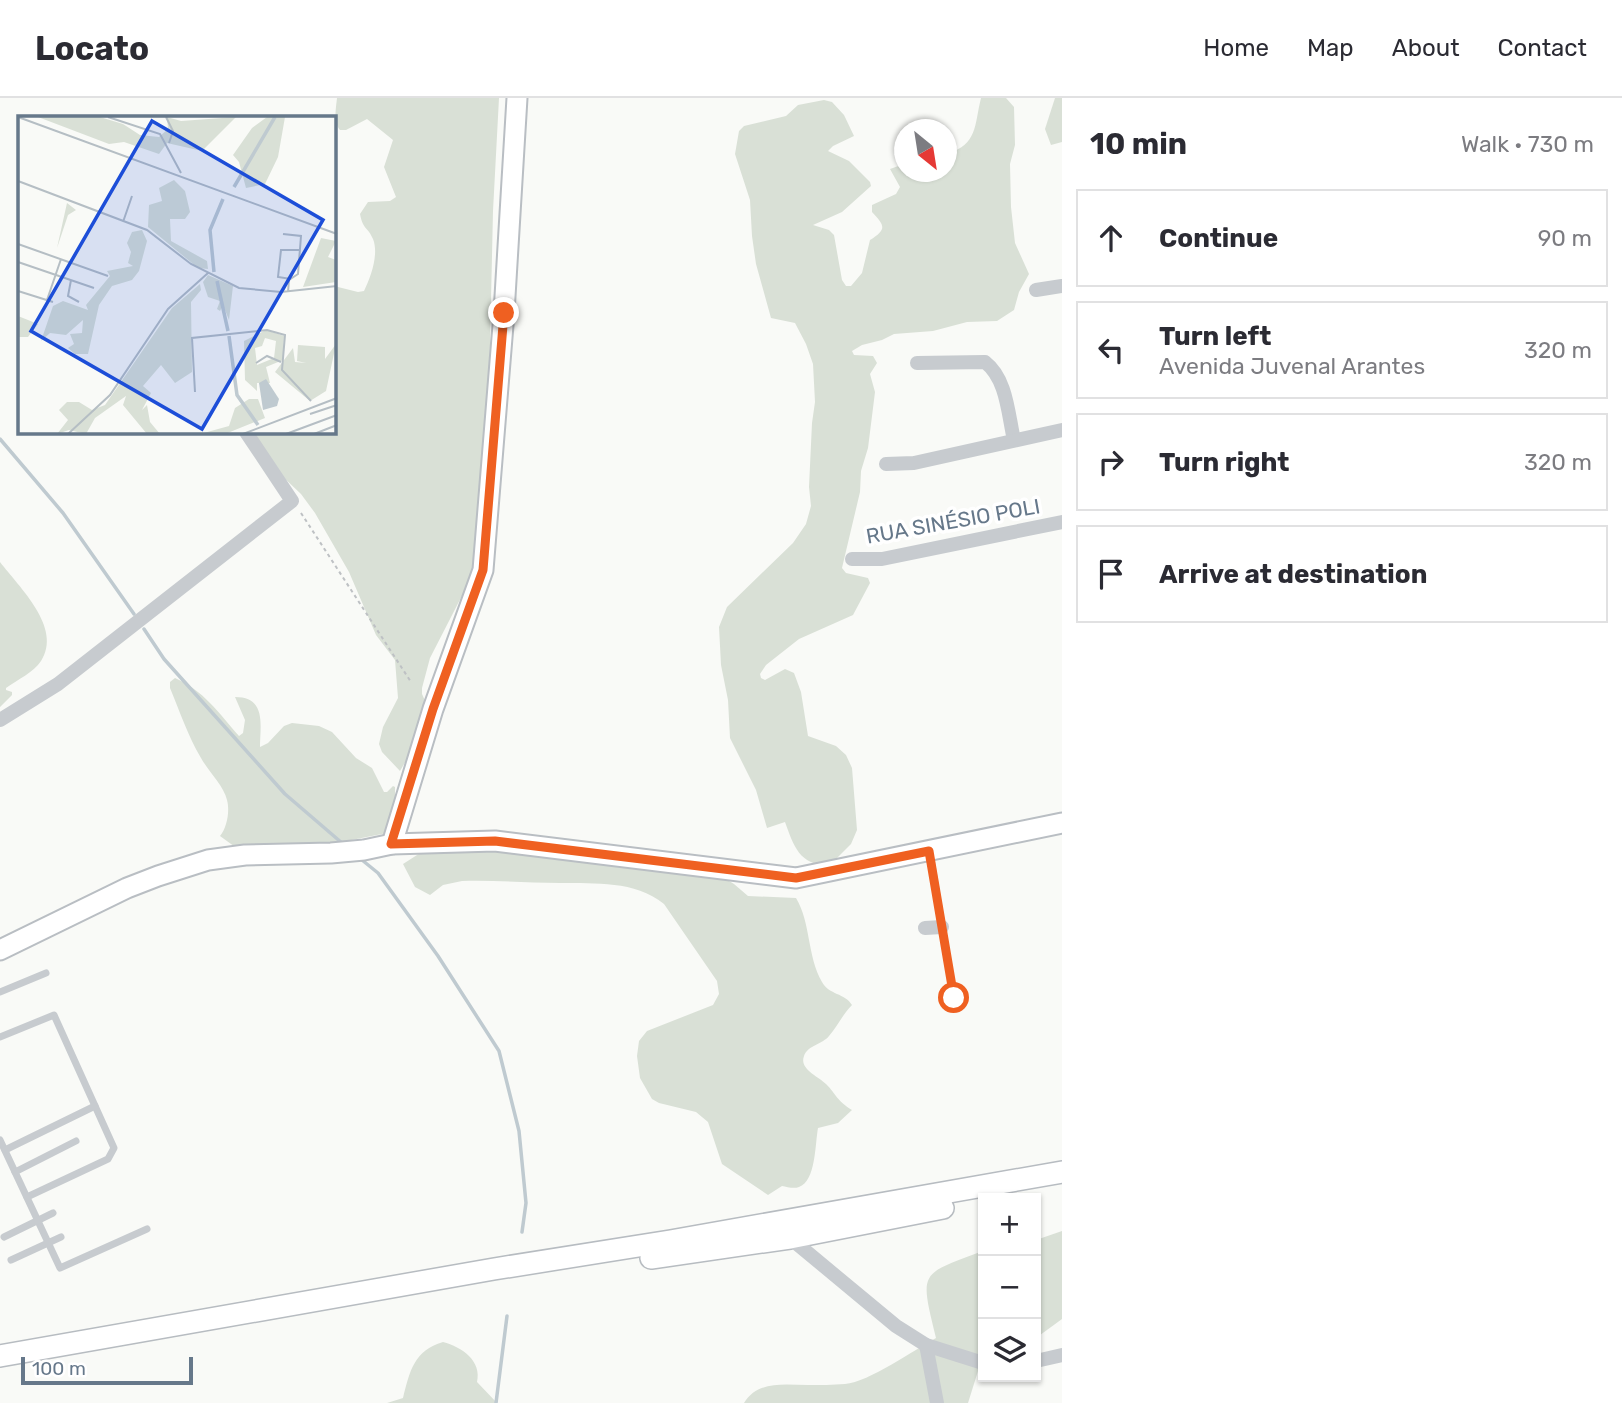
<!DOCTYPE html>
<meta charset="utf-8">
<style>
body{margin:0;font-family:Rubik,sans-serif;background:#f7f7f7;color:#2b2b33}
.controls{position:absolute;right:21px;bottom:21px;display:grid;overflow:hidden;border-radius:0px;box-shadow:0 2px 5px #0004}
.controls button{width:63px;height:63px;display:grid;place-items:center;padding:0;border:0;border-bottom:2px solid #e1e1e2;background:#fff;color:#2b2b33;font:35px sans-serif}
.compass{position:absolute;left:894px;top:21px;width:63px;height:63px;border-radius:50%;background:#fff;box-shadow:0 2px 5px #0004;rotate:150deg}
.scale{position:absolute;left:21px;bottom:18px;width:172px;box-sizing:border-box;padding-left:7px;border:4px solid #66788a;border-top:0;font-size:19px;line-height:24px;white-space:nowrap;color:#66788a;-webkit-text-stroke:5px #fff;paint-order:stroke}
.stop{position:absolute;width:21px;height:21px;margin:-16px;border:5px solid #ef6021;border-radius:50%;background:#fff}
.stop.end{background:#ef6021;border-color:#fff;box-shadow:0 2px 7px #0008}
.list{margin:0;padding:0;list-style:none}
h2{display:flex;justify-content:space-between;align-items:center;height:91px;margin:0;padding:0 28px;font-size:30px}
h2 small{font-size:23px;font-weight:400;color:#7c7c81}
.list li{display:grid;grid-template-columns:46px 1fr auto;gap:21px;align-items:center;box-sizing:border-box;height:98px;margin:0 14px 14px;padding:0 14px;border:2px solid #e1e1e2;border-radius:0px}
.list b{display:block;font-size:26px;white-space:nowrap}
.list p{margin:0;font-size:23px;white-space:nowrap;color:#7c7c81}
.list em{font-size:23px;font-style:normal;color:#7c7c81}
.icon{flex:none;width:38px;height:38px;fill:none;stroke:currentColor;stroke-width:2;stroke-linecap:round;stroke-linejoin:round}
.map{position:relative;flex:none;width:1062px;height:1305px;overflow:hidden}
header{display:flex;align-items:center;gap:42px;box-sizing:border-box;height:98px;padding:0 35px;background:#fff;border-bottom:2px solid #e1e1e2}
header strong{font-size:33px}
nav{display:flex;gap:38px;margin-inline-start:auto;font-size:24px}
main{display:flex}
aside{flex:1;background:#fff}
.map>svg:first-child{display:block}
.green{fill:#d9e0d6}
.lines{fill:none;stroke-linecap:round;stroke-linejoin:round}
.stream{stroke:#bfcad0;stroke-width:3.5}
.secondary-casing{stroke:#b9bec3;stroke-width:23}
.primary-casing{stroke:#b7bcc1;stroke-width:24}
.path{stroke:#bec1c4;stroke-width:2;stroke-dasharray:3.5 3.5;stroke-linecap:butt}
.lane{stroke:#c7cbcf;stroke-width:7}
.street{stroke:#c7cbcf;stroke-width:14}
.secondary{stroke:#fff;stroke-width:19}
.primary{stroke:#fff;stroke-width:21}
.route{stroke:#ef6021;stroke-width:9}
.labels{text-anchor:middle;dominant-baseline:central;stroke-width:7;stroke-linejoin:round;paint-order:stroke}
.street-label{font-size:21px;fill:#66788a;stroke:#fff}
.inset-river{fill:none;stroke:#bfcad0;stroke-width:3.5}
.inset-road{fill:none;stroke:#b5bec4;stroke-width:2}
.view{fill:#1d4ed8;fill-opacity:0.15;stroke:#1d4ed8;stroke-width:3.5}
.inset-edge{fill:none;stroke:#66788a;stroke-width:3.5}
</style>
<header>
<strong>Locato</strong>
<nav><a>Home</a><a>Map</a><a>About</a><a>Contact</a></nav>
</header>
<main>
<div class="map">
<svg width="1062" height="1305" viewBox="0 0 1062 1305">
<rect width="100%" height="100%" fill="#f9faf7"/>
<g class="green">
<path d="M337,0h162l-6,113 -5,223 -8,107 -11,41 -39,76 -8,30v6l4,9 -16,51 -10,17 -18,-19 -3,-8 4,-17 15,-29 -3,-38 -19,-25 -27,-63 -34,-59 -14,-19 -39,-37 -17,-25h89v-146l24,6 6,-1c7,-14 15,-37 9,-52 -5,-12 -10,-9 -13,-25l8,-12 22,-1 6,-4 -12,-30 9,-27 -26,-21 -21,11h-6c-7,-8 -4,-22 -3,-32z"/>
<path d="M981,0h25l8,9 1,38 -5,19 1,43 4,36 14,31 -10,18 -5,18 -17,11 -30,1 -34,9 -39,3 -12,6 -20,5 -10,6 2,4 19,1 4,7 -7,11 5,18 -7,56 -7,23 -1,21 -18,76 4,5 22,5 2,5 -17,32 -54,24 -33,26 -6,9 1,4 4,2 20,-11 9,4 7,19 7,44 28,10 10,9 6,13 5,62 -6,14 -21,21c-30,1 -36,-18 -45,-43l-18,6 -11,-38 -26,-52 -2,-38 -7,-35 -2,-38 8,-20 66,-64 13,-19 5,-18 -2,-19 3,-64 3,-21 -2,-38 -7,-20 -11,-21 -24,-5 -15,-54 -4,-28 -2,-36 -15,-46 4,-23 5,-5 42,-10 12,-11 26,-5 8,2 12,13 10,21 -21,10 -5,5 21,10 21,21 1,4 -29,26 -29,13 16,5 5,5 8,45 4,6h5l11,-13 8,-33c17,-11 15,-14 2,-28v-7l24,-11 4,-7 -10,-18 14,-5v8h42l1,-18c31,-10 27,-28 34,-56z"/>
<path d="M1055,0h7v44l-11,3 -6,-16z"/>
<path d="M0,464c19,25 63,66 41,99 -7,11 -24,19 -35,27v2l6,2v3l-12,12z"/>
<path d="M175,580c28,12 44,35 64,58l4,-3 2,-13 -10,-23c32,0 25,29 25,50l8,-4 16,-17 8,-3 27,3 13,6 24,26 16,10 12,24h3l6,-6 2,1v16l-8,30 -61,12 -84,7 -22,-16c7,-8 10,-25 7,-36 -3,-14 -19,-29 -26,-42 -13,-22 -21,-46 -31,-70v-6z"/>
<path d="M442,745l271,28 21,13 14,12 48,2c15,25 11,58 26,84 7,13 23,11 30,23 -10,10 -14,21 -23,31 -6,8 -21,9 -25,20 -5,13 14,20 22,28 11,11 10,16 26,26l-14,13 -20,5c-3,16 -2,53 -19,59 -5,2 -12,0 -17,-1l-14,9 -46,-31 -14,-42 -12,-10 -37,-9 -7,-4 -12,-21 -3,-22 2,-15 8,-10 66,-26 6,-11 -2,-13 -53,-77c-30,-24 -68,-20 -104,-21 -33,0 -65,-3 -98,-2l-19,4 -13,10 -15,-8 -12,-23 25,-16z"/>
<path d="M1062,1133v88l-26,19v-98z"/>
<path d="M983,1153v104l-15,48h-224c14,-23 41,-18 64,-18 12,0 25,0 37,-1 24,-2 69,-34 91,-46 -16,-67 -18,-63 47,-87z"/>
<path d="M443,1244c19,5 39,19 34,40l20,21h-110l16,-5c7,-28 11,-47 40,-56z"/>
</g>
<g class="lines">
<g class="stream">
<path d="M0,341l63,74 71,101"/>
<path d="M144,531l20,30 121,135 57,49"/>
<path d="M362,762l16,13 60,83 61,95 20,80 7,72 -4,29"/>
<path d="M496,1305l11,-87"/>
</g>
<g class="secondary-casing">
<g id="secondary">
<path d="M392,746l41,-135 50,-139 21,-257 13,-215"/>
<path d="M0,852l127,-62 31,-12 50,-16 37,-5 86,-2 33,-3 28,-6 103,-3 301,37 266,-55"/>
</g>
</g>
<g class="primary-casing">
<g id="primary">
<path d="M651,1160l139,-20 153,-30"/>
<path d="M0,1258l494,-87 176,-28 392,-69"/>
</g>
</g>
<path class="path" d="M301,415l110,169"/>
<g class="lane">
<path d="M930,755l24,145"/>
<path d="M0,894l46,-19"/>
<path d="M0,939l54,-22 60,133 -6,11 -81,38"/>
<path d="M0,1042l60,128 87,-39"/>
<path d="M5,1052l90,-44"/>
<path d="M15,1074l61,-31"/>
<path d="M4,1139l49,-24"/>
<path d="M11,1162l50,-23"/>
</g>
<g class="street">
<path d="M1036,192l26,-4"/>
<path d="M917,265l68,-1c22,17 23,52 29,78"/>
<path d="M886,366l28,-1 148,-33"/>
<path d="M852,461h30l180,-37"/>
<path d="M0,622l58,-36 234,-183 -46,-69"/>
<path d="M925,830l17,-1"/>
<path d="M790,1140l106,88 30,19 57,18"/>
<path d="M926,1247l11,58"/>
<path d="M1036,1263l26,-6"/>
</g>
<use href="#secondary" class="secondary"/>
<use href="#primary" class="primary"/>
</g>
<g class="lines">
<path class="route" d="M504,215l-21,257 -50,139 -42,135 104,-3 301,37 133,-27 25,147"/>
</g>
<g class="labels">
<g class="street-label">
<text transform="translate(953 423) rotate(-10)">RUA SINÉSIO POLI</text>
</g>
</g>
<g transform="translate(18 18)">
<rect width="318" height="318" fill="#f9faf7"/>
<path d="M20,1h62l23,7 17,11 19,2 9,-8 -1,-12 14,4 55,-4 -34,34 -35,-8 -8,11 -35,-12 -15,2zM249,1h18l-7,40 -13,27 -19,4 -7,-26 -6,-7 19,-27zM156,64l11,11 5,21 -5,7h-15l1,22 36,20 1,8 -10,-1 -50,-41 1,-22 13,-4 -3,-13zM49,87l9,7 -8,5 -11,33zM124,114l5,11 -8,30 -7,9 -20,6 -13,19 -11,49h-13l-7,-6 6,-4 -4,-10 12,-1 1,-13 -17,15 -16,-2 -9,8 12,-35 10,-5 25,9 -2,-5 24,-29 -3,-5 26,-5 -5,-3 3,-11 -4,-9 5,-11zM303,122l15,3 -8,16 8,3v22l-33,5zM190,159l25,11 -4,34 -6,-15 -3,6 -3,-2 3,-8 -12,-4 -5,-15zM182,168l1,6 -10,12 1,70 -17,11 -14,-18 -18,21 8,7 -9,17 5,-5 3,17 10,12h-13l-24,-29 3,-9 -31,22 -9,16 -17,-4 -12,4 11,-14 -9,-10 8,-8h12l13,8 13,-5 67,-97zM0,200l20,8 -10,13h-10zM248,214l18,6 -1,24 -17,7 4,16h-13v8l-12,-11 -1,-39zM247,222l11,3 -2,17 -17,7 -2,-17 7,-2zM318,228l-10,47 -16,10 -35,-29 18,-24 2,14 11,1 -9,-2 1,-16 27,2v12zM231,283h9l7,19 -40,16h-25l29,-8 6,-18z" fill="#d9e0d6" fill-rule="evenodd"/>
<path d="M248,263l13,20 -2,7 -14,4 -4,-27z" fill="#bfcad0"/>
<path class="inset-river" d="M216,71l41,-70M196,156l-4,-42 13,-31M199,165l11,50M211,220l8,59 21,30"/>
<path class="inset-road" d="M0,1l319,117M90,1l52,17 21,39M148,1l7,14 -4,12M0,65l129,49 44,34 48,24 42,4 56,-6M105,106l9,-26M265,118l18,2 -3,38 -9,6 -1,12M0,128l90,32M0,146l76,26M273,163l-13,-2 3,-27h19M53,164l-3,16 11,6M0,175l35,11M29,184l14,-41M238,247l11,-7 14,6M177,276l-3,-54 75,-8 18,5 -3,35 29,31M292,298l27,-9M50,318l42,-39 58,-86 40,-36M225,318l94,-36M268,318l51,-19M296,318l23,-9"/>
<path class="view" d="M134,5l171,99 -121,209 -171,-98z"/>
<rect width="318" height="318" class="inset-edge"/>
</g>
</svg>
<div class="controls">
<button>+</button>
<button>−</button>
<button><svg class="icon" aria-label="layers" viewBox="0 0 24 24"><path d="M12 4l9 5-9 5-9-5zM3 14l9 5 9-5"/></svg></button>
</div>
<svg class="compass" viewBox="-18 -18 36 36"><path d="M0-13l5 13h-10z" fill="#e53935"/><path d="M0 13l5-13h-10z" fill="#7c7c81"/></svg>
<div class="scale">100 m</div>
<div class="stop" style="left:954px;top:900px"></div>
<div class="stop end" style="left:504px;top:215px"></div>
</div>
<aside>
<h2>10 min<small>Walk · 730 m</small></h2>
<ul class="list">
<li><svg class="icon" aria-label="ahead" viewBox="0 0 24 24"><path d="M12 20V5M6 11l6-6 6 6"/></svg><div><b>Continue</b></div><em>90 m</em></li>
<li><svg class="icon" aria-label="left" viewBox="0 0 24 24"><path d="M17 20v-9H6M10 6l-5 5 5 5"/></svg><div><b>Turn left</b><p>Avenida Juvenal Arantes</p></div><em>320 m</em></li>
<li><svg class="icon" aria-label="right" viewBox="0 0 24 24"><path d="M7 20v-9h11M14 6l5 5-5 5"/></svg><div><b>Turn right</b></div><em>320 m</em></li>
<li><svg class="icon" aria-label="arrive" viewBox="0 0 24 24"><path d="M6 21V4h12l-3 4 3 4H6"/></svg><div><b>Arrive at destination</b></div></li>
</ul>
</aside>
</main>
